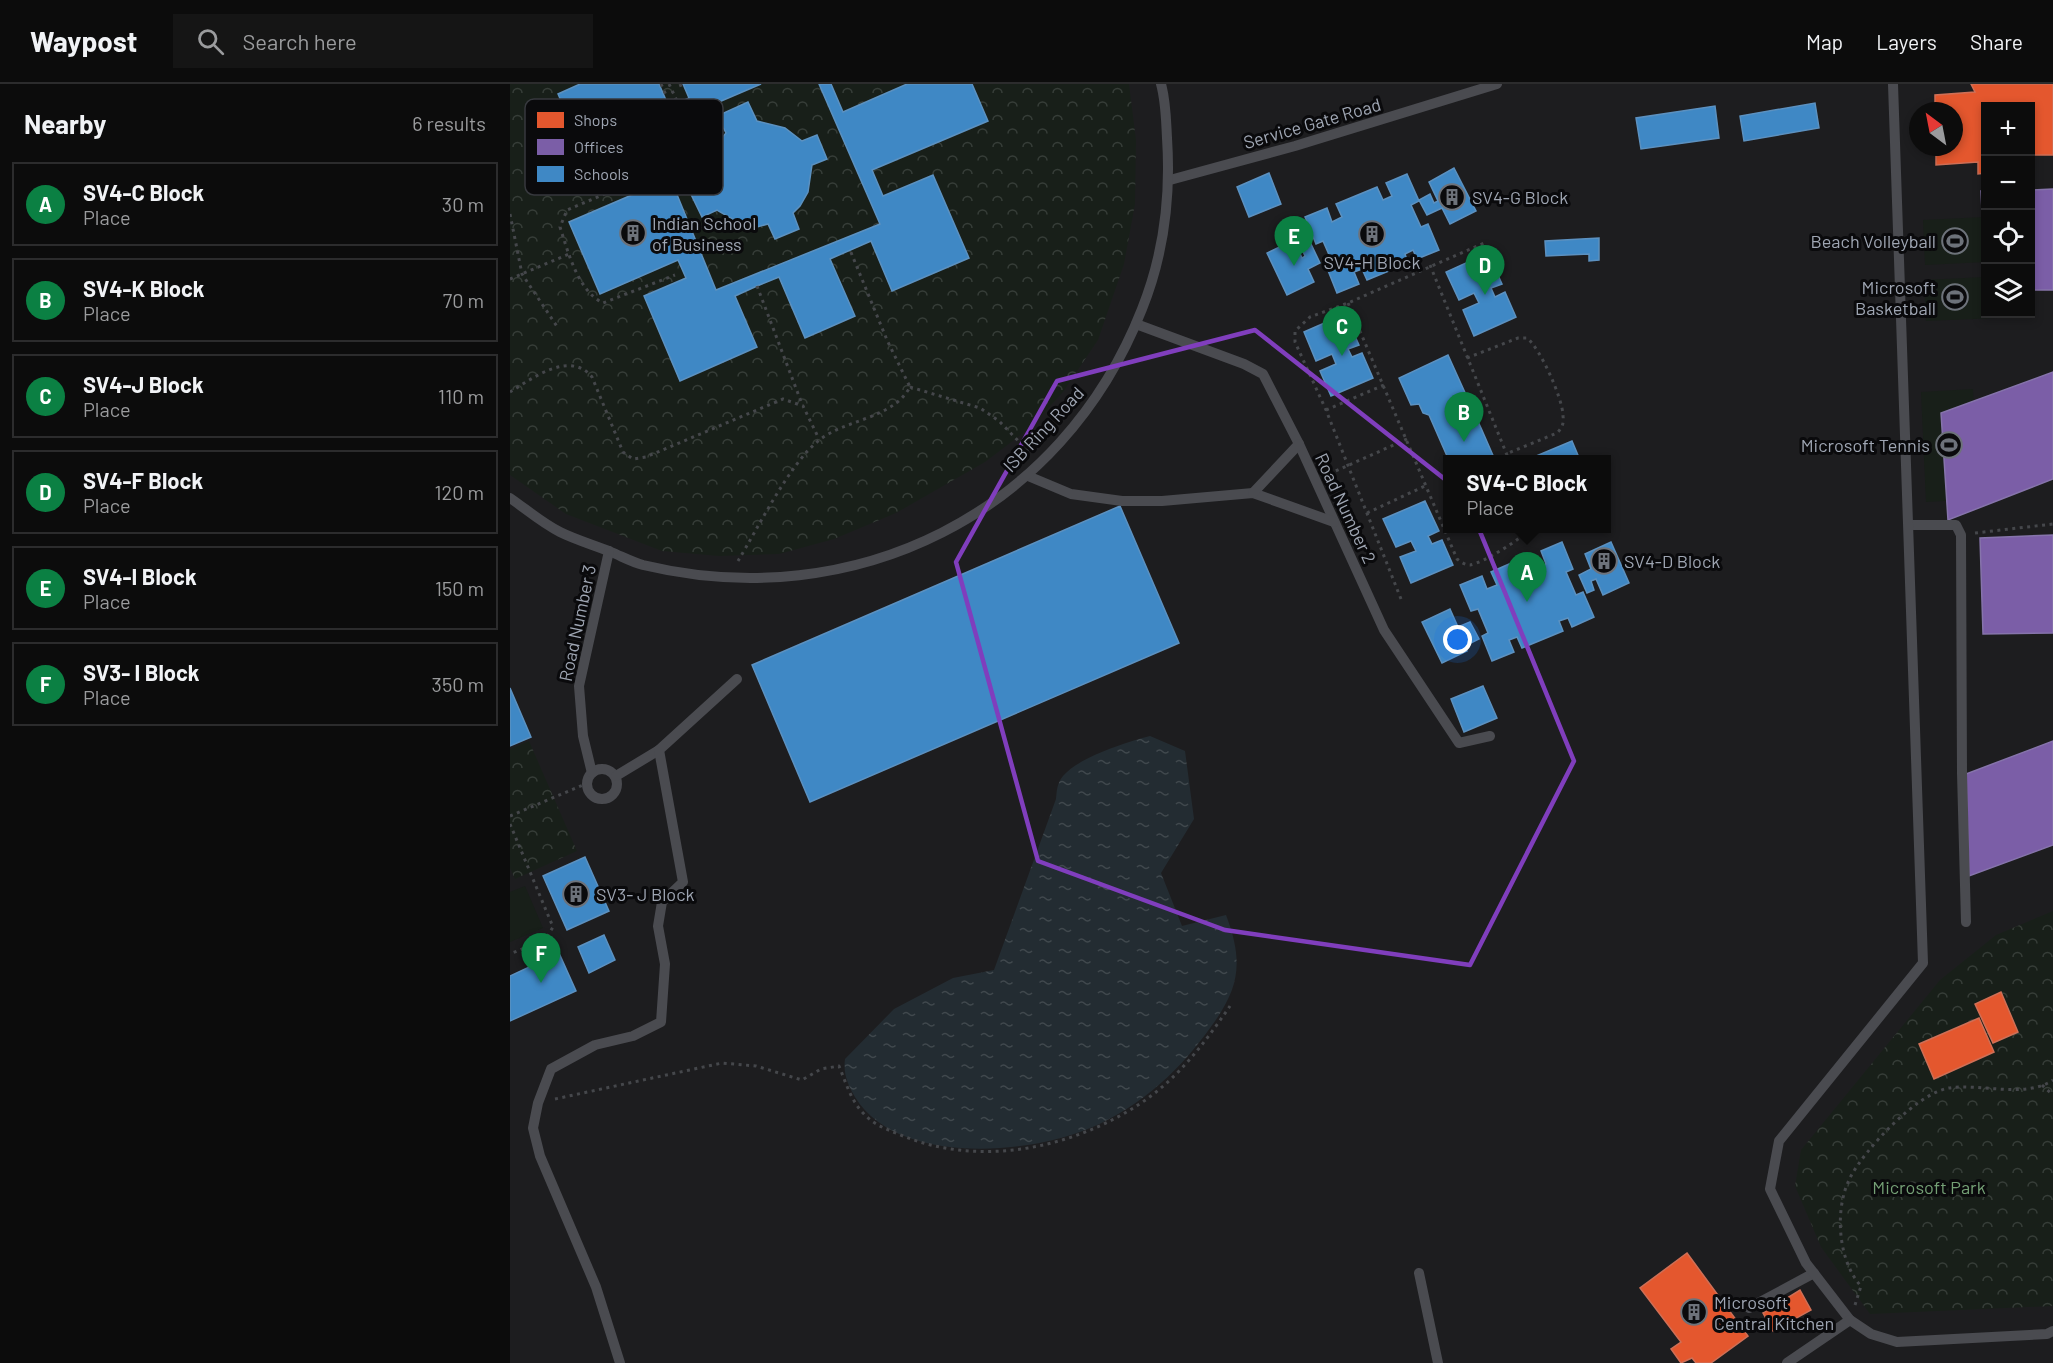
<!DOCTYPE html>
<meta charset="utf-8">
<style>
body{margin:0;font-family:Barlow,sans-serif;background:#151515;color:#f1f3f6}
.controls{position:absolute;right:18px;top:18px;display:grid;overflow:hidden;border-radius:0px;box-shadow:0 3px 9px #0003}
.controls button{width:54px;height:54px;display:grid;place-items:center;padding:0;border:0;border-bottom:2px solid #2c2c2d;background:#0c0c0c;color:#f1f3f6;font:30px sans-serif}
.compass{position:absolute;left:1399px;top:18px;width:54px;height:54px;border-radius:50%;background:#0c0c0c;box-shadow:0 3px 9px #0003;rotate:328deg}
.you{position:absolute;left:948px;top:556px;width:21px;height:21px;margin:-15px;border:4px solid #fff;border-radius:50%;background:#1a73e8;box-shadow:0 0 0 9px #1a73e833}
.badge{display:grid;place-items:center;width:39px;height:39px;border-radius:50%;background:#0b8043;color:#fff;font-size:20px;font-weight:700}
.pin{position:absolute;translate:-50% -50px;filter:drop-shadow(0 2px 3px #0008)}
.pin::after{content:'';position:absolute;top:32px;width:21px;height:18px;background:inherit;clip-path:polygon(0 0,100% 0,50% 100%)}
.popup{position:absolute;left:933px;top:371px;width:168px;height:78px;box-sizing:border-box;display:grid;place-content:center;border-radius:0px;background:#0c0c0c;filter:drop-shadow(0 2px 4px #0005);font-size:20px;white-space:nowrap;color:#9a9b9d}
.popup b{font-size:22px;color:#f1f3f6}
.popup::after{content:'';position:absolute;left:50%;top:100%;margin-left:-12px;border:12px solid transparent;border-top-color:#0c0c0c}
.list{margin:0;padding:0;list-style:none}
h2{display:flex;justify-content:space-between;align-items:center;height:78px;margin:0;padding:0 24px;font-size:26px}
h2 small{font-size:20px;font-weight:400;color:#9a9b9d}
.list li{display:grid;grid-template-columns:39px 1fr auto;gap:18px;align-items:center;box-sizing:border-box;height:84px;margin:0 12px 12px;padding:0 12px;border:2px solid #2c2c2d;border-radius:0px}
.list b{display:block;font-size:22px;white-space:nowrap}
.list p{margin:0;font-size:20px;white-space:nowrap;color:#9a9b9d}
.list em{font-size:20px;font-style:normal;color:#9a9b9d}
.icon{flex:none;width:33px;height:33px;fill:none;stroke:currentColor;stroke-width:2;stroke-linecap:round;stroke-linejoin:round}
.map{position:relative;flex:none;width:1543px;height:1279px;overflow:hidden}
header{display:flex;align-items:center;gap:36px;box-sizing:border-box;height:84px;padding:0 30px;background:#0c0c0c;border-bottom:2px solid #2c2c2d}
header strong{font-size:28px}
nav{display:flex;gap:33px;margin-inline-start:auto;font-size:21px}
.search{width:420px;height:54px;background:#151515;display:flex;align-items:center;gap:15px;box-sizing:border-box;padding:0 21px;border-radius:0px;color:#9a9b9d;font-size:22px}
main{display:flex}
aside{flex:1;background:#0c0c0c}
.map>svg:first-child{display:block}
.built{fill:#1d1d1f;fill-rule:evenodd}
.grass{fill:#181f19}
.forest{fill:url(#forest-crowns)}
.water{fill:url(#water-ripples)}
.shops{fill:#e4572e;stroke:#cf6f56;stroke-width:1.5}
.offices{fill:#7b5ea7;stroke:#8674ab;stroke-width:1.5}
.schools{fill:#3f88c5;stroke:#5c91c0;stroke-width:1.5}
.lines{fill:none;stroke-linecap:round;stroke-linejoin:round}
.path{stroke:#45474b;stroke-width:3;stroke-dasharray:3 4.5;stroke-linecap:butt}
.service{stroke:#4a4b50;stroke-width:10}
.marked{fill:none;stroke:#803ebd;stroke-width:4.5;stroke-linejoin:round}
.labels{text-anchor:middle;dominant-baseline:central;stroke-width:6;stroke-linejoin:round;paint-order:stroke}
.street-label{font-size:18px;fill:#9fa6b3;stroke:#0a0a0c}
.poi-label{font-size:18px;fill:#9fa6b3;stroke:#0a0a0c;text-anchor:start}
.park-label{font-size:18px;fill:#74a075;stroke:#0a0a0c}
.key{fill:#0a0a0c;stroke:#37393e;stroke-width:1.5}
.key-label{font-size:16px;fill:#9fa6b3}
</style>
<header>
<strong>Waypost</strong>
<div class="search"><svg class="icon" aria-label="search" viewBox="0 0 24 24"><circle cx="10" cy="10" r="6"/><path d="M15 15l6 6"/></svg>Search here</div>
<nav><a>Map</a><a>Layers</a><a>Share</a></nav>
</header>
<main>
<aside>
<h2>Nearby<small>6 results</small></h2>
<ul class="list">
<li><span class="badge">A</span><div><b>SV4-C Block</b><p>Place</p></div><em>30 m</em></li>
<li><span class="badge">B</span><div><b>SV4-K Block</b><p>Place</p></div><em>70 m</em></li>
<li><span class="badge">C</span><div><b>SV4-J Block</b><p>Place</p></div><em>110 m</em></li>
<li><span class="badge">D</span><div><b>SV4-F Block</b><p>Place</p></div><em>120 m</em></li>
<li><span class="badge">E</span><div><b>SV4-I Block</b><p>Place</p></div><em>150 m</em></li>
<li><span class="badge">F</span><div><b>SV3- I Block</b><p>Place</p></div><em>350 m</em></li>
</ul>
</aside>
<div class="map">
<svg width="1543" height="1279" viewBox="0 0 1543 1279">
<defs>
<pattern id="forest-crowns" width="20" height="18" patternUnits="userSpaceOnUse" patternTransform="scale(1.5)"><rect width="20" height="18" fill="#181f19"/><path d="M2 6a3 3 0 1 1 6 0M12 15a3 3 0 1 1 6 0" fill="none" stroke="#363d38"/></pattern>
<pattern id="water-ripples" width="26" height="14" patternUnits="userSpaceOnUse" patternTransform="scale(1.5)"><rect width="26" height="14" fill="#232c32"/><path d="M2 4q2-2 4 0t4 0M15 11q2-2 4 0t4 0" fill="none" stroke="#40484d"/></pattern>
</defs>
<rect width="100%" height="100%" fill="#101010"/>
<path class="built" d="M0,0h1543v1279h-1543zM1476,22h44v208h-44zM1408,27h36v36h-36zM938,376h158v68h-158z"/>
<g class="grass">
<path d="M1475,133v45l-60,3 -2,-45z"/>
<path d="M1475,193l1,37h10l1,4 -71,3 -2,-41z"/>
<path d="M1463,305l5,110 -52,3 -5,-110z"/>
<path d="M15,802l18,42 -33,14v-50z"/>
</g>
<g class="forest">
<path d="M0,0h619l7,56 -1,64 -11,60 -26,76 -35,52 -33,36 -45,34 -89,51 -62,26 -55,15 -60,2 -57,-5 -96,-37 -56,-39z"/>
<path d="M19,657l48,110 -62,28 -5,-11v-119z"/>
<path d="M1543,827v395l-183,8 -49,-67 -26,-61 6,-36 139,-170 56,-45z"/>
</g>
<path class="water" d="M640,652l35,15 9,68 -33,54 21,53 44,-11c21,55 10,80 -25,125 -32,42 -78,79 -130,95 -62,20 -177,26 -216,-38 -7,-12 -12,-23 -10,-38l49,-50 59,-31 41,-8 62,-171c1,-9 1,-16 7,-23 15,-18 63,-34 87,-40z"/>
<g class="shops">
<path d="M1461,0h82v71h-23v-49h-44v67l-8,1v-12l-42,3v-18h18v-36h-19v-16l40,-3z"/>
<path d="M1491,908l17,40 -25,11 -18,-39z"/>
<path d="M1469,934l15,34 -60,27 -15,-35z"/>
<path d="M1177,1169l61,83 -37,27h-15l-4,-5 -11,5 -10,-14 10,-7 -41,-54z"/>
<path d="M1290,1206l11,20 -38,21 -10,-18z"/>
</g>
<g class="offices">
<path d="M1543,105v101h-23v-100z"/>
<path d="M1471,107h5v95z"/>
<path d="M1543,288v107l-105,41 -7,-107z"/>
<path d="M1543,451v98l-70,1 -3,-96z"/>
<path d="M1543,657v104l-84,31 -3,-102z"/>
</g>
<g class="schools">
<path d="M70,0h79l10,23 20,-9 -6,-14h78l-110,47 65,159 164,-66 -61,-140h12l12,28 64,-28h65l16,37 -116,49 11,26 50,-21 36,83 -77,33 -21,-50 -41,18 25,57 -50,22 -26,-61 -22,9 -22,10 22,51 -77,34 -36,-85 42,-18 -8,-18 -78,34 -31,-72 86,-37 -11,-25 -48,21 -38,-87z"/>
<path d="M238,18l9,19 28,7 17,13 15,-6 10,24 -15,6 -4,27 -8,14 -7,7 6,16 -24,10 -7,-15 -11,3 -16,-3 -24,-14 -15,7 -14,-29 16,-8 4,-25 18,-22 -9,-17z"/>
<path d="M1305,19l4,25 -75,13 -4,-25z"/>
<path d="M1205,22l4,32 -78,11 -5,-31z"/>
<path d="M944,84l22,43 -26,13 -8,-16 -15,7 -8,-15 11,-6 4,9 4,-2 -9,-19z"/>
<path d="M759,89l12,31 -32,13 -12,-30z"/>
<path d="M897,90l12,27 -8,4 10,22 7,-3 11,26 -22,9 -4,-9 -8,4 3,9 -41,17 -5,-11 -8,3 5,12 -22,9 -10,-25 7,-2 -11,-25 -7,3 -11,-27 22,-9 5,14 10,-5 -6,-13 41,-17 6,13 9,-4 -6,-13z"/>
<path d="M1089,154v22l-10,1v-7l-43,2 -1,-15z"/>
<path d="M784,156l8,18 3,-2 -3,-7 9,-5 9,19 -12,6 6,13 -27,13 -20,-42z"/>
<path d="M978,169l14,31 -11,4 4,9 10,-5 11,25 -42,19 -11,-26 16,-7 -5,-10 -15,7 -13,-28z"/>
<path d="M835,230l14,31 -11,4 4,8 10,-4 11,25 -42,18 -11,-25 16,-7 -4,-10 -16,7 -12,-29z"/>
<path d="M938,271l33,73 14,32h-47v8l-3,-5 2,-7 -18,-41 -6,-2 -4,-9 -8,1 -12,-27z"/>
<path d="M1062,357l8,19h-50l-1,-1z"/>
<path d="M915,417l14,30 -11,5 4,8 10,-4 11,25 -42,18 -11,-26 16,-6 -5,-10 -15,6 -13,-28z"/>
<path d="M610,422l59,137 -369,159 -58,-137z"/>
<path d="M1052,458l11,27 -7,3 10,23 7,-3 11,25 -22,10 -4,-9 -9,3 4,10 -41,17 -5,-11 -8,3 5,12 -22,9 -10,-25 6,-3 -10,-24 -7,2 -11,-26 22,-9 5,13 10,-4 -6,-13 41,-18 6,14 8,-4 -5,-13z"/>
<path d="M1101,458l18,41 -26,12 -7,-16 -5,2 3,9 -7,3 -8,-18 12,-6 -6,-15z"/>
<path d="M940,525l8,18 12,-5 9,17 -12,6 -3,-8 -3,1 6,13 -25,12 -20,-41z"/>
<path d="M973,602l14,32 -33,14 -13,-33z"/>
<path d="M0,604l21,49 -21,9z"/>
<path d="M75,773l24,54 -42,19 -24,-54z"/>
<path d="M94,851l11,25 -26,13 -11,-26z"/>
<path d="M49,869l17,38 -66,30v-45z"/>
</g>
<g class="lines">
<g class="path">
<path d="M151,0l6,13"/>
<path d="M159,0l9,19"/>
<path d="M170,0l2,5"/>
<path d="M123,98l-66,28 -7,17c8,25 18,64 43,76l72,-28"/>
<path d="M0,130l12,60 36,54"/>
<path d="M920,181l79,195"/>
<path d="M0,195l59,-25"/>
<path d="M247,202l45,118"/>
<path d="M838,219l109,256c4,3 8,6 13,6 13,-2 53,-27 61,-37"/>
<path d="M957,274l51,-20h9c13,10 36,61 36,78 1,8 -1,12 -6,17l-51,21"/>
<path d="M400,303l70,21 19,13 30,31"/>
<path d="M0,308c23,-14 60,-42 82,-15l31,75 10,7 13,-2 137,-58 20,7 16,33"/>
<path d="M816,326l58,-25"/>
<path d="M819,390l78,-35"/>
<path d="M857,429l60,-28"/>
<path d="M1465,449l78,-9"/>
<path d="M228,477c20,-33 51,-96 79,-119 26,-23 75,-22 93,-55l-23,-47 -37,-90"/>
<path d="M891,515l-75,-189 -31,-68v-11l15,-14 38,-14 136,-60"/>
<path d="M0,732l73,-31"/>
<path d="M0,740l43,103 -7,12 -36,15"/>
<path d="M1532,1001l11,10"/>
<path d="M45,1015l167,-36 34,3 46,14 19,-11 18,-3c7,17 12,35 25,48 11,12 25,16 39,22 77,31 167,13 235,-31 39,-25 66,-61 92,-99"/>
<path d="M1345,1221l6,-19c-23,-25 -27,-77 -11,-108 14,-28 67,-85 99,-90 31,-5 76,11 104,-8"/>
</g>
<g class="service">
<path d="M660,96l125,-34 202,-62"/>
<path d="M626,240l108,40 19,10 36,70 85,186 75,113 31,-7"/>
<path d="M518,392l43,18 51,7h40l91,-8 81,29"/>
<path d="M743,409l46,-49"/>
<path d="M0,414c16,11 32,25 50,34 16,8 34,13 51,20 10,4 21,10 32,13 212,51 419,-52 499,-256 22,-55 29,-111 25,-171 -1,-18 -1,-36 -6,-54"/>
<path d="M1399,441h47l5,10 1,238 4,149"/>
<circle cx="92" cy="700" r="15"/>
<path d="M82,689l-9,-37 -4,-50 30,-135"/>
<path d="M106,692l43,-26"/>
<path d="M909,1189l19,90"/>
<path d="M1239,1224l65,-35"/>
<path d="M1340,1236l-44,-57 -36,-74 9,-48 144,-178 -30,-879"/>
<path d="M110,1279l-24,-76 -56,-131 -7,-28 5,-25 13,-34 44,-24 38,-9 28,-14 4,-58 -7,-38 4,-24 21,-20 -24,-132 78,-71"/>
<path d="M1277,1279l63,-43 21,14 26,8 150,-8 6,-3"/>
</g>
</g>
<path class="marked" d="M745,246l210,165 109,266 -104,204 -245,-35 -187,-69 -82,-299 101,-181z"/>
<defs>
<g id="building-ring" transform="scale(1.35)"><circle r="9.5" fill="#0a0a0c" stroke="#6d727a" stroke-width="1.5"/><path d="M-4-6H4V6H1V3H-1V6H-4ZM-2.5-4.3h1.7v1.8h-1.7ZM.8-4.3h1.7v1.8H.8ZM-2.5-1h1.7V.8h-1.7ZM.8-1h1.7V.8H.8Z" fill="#6d727a"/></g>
<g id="stadium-ring" transform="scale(1.35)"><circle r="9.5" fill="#0a0a0c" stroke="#6d727a" stroke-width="1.5"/><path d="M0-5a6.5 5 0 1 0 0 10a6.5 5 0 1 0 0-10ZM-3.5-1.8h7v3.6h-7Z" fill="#6d727a"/></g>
</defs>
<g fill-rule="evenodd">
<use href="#building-ring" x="942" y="113"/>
<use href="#building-ring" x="123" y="149"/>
<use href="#building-ring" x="862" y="150"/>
<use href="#stadium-ring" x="1445" y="157"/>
<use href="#stadium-ring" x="1445" y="213"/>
<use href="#stadium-ring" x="1439" y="361"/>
<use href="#building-ring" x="1094" y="477"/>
<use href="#building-ring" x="66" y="810"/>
<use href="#building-ring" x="1184" y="1228"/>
</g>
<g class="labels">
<g class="street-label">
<text transform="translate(802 39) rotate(-16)">Service Gate Road</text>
<text transform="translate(533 345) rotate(-47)">ISB Ring Road</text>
<text transform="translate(836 424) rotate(65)">Road Number 2</text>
<text transform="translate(67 539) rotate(-78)">Road Number 3</text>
</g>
<g class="poi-label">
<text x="962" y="113">SV4-G Block</text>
<text x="142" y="139">Indian School<tspan x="142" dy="21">of Business</tspan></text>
<text x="1426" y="157" text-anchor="end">Beach Volleyball</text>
<text x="862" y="178" text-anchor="middle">SV4-H Block</text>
<text x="1426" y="203" text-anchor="end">Microsoft<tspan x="1426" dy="21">Basketball</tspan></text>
<text x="1420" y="361" text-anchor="end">Microsoft Tennis</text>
<text x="1114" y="477">SV4-D Block</text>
<text x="86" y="810">SV3- J Block</text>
<text x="1204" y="1218">Microsoft<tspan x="1204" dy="21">Central Kitchen</tspan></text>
</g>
<g class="park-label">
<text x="1419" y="1103">Microsoft Park</text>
</g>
</g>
<rect x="15" y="15" width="198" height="96" rx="9" class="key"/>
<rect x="27" y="28" width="27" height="16" fill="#e4572e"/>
<rect x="27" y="55" width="27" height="16" fill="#7b5ea7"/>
<rect x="27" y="82" width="27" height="16" fill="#3f88c5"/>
<g class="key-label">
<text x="64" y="42">Shops</text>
<text x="64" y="69">Offices</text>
<text x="64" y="96">Schools</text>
</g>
</svg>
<div class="controls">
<button>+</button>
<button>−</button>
<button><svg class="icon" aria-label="locate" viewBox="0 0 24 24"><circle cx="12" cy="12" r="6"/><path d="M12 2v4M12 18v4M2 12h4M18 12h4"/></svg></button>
<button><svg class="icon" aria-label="layers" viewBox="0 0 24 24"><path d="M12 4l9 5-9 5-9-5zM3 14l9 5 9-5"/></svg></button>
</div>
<svg class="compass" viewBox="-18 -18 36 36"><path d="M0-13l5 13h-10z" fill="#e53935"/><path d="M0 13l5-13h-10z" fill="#9a9b9d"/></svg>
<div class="you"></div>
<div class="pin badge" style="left:1017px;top:518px">A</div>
<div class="popup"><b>SV4-C Block</b>Place</div>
<div class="pin badge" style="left:954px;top:358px">B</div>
<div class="pin badge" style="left:832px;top:272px">C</div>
<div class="pin badge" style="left:975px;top:211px">D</div>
<div class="pin badge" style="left:784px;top:182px">E</div>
<div class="pin badge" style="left:31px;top:899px">F</div>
</div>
</main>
